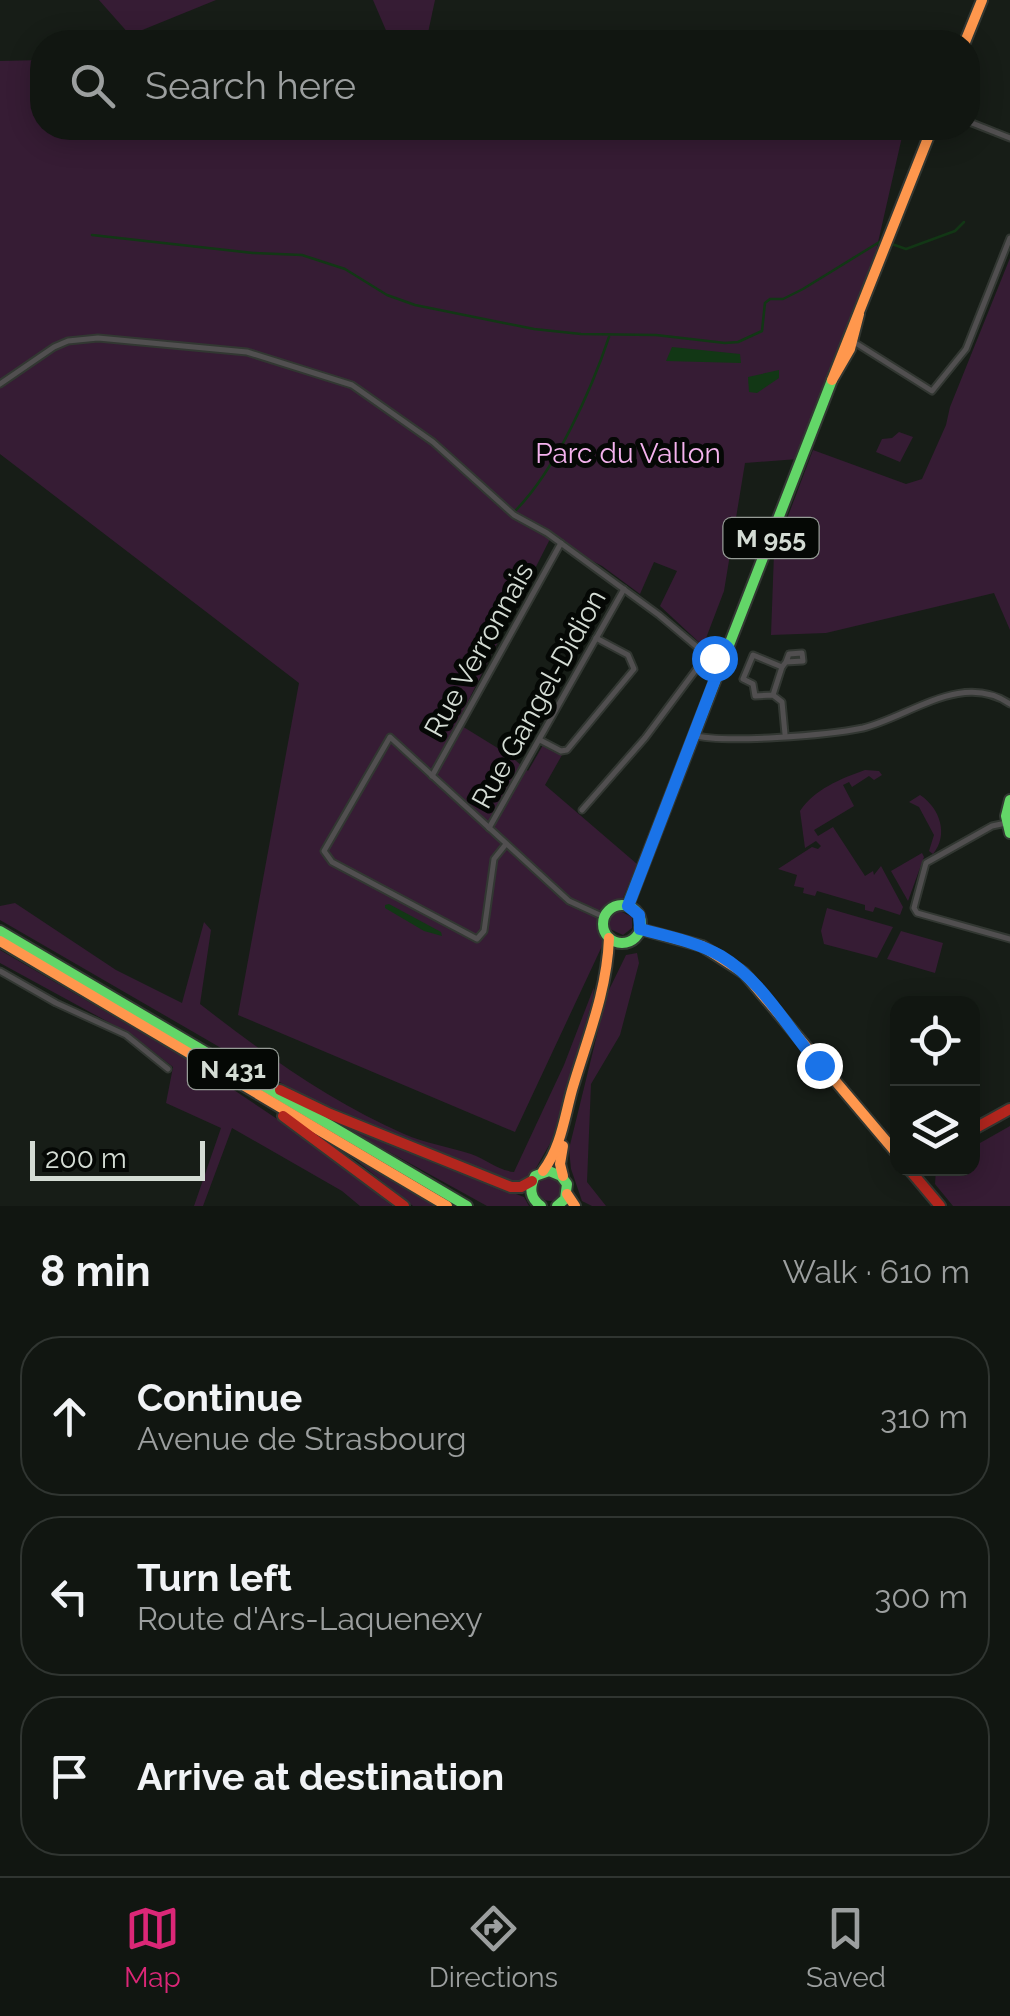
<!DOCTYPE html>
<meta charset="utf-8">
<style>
body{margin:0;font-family:Raleway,sans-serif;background:#1a1f1a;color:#f1f3f6}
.controls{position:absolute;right:30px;bottom:30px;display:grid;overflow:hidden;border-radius:20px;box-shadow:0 5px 25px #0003}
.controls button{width:90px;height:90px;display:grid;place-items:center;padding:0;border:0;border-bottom:2px solid #303531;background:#111611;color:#f1f3f6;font:50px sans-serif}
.scale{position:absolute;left:30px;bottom:25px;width:175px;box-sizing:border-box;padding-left:10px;border:5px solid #d4dcd4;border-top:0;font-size:28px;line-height:35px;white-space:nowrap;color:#d4dcd4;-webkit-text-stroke:8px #050805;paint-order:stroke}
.stop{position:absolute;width:30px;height:30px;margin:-22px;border:8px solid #1a73e8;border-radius:50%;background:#fff}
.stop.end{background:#1a73e8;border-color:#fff;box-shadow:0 2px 10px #0008}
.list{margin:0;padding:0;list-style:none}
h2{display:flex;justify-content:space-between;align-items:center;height:130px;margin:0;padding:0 40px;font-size:42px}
h2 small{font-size:32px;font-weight:400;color:#9c9f9f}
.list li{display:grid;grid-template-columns:65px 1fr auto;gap:30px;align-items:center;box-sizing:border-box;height:160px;margin:0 20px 20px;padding:0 20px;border:2px solid #303531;border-radius:40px}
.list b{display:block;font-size:38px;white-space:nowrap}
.list p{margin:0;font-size:32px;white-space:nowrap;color:#9c9f9f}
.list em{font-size:32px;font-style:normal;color:#9c9f9f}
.icon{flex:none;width:55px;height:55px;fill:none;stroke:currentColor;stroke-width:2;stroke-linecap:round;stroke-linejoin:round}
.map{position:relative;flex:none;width:1010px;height:1206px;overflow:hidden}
.search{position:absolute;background:#111611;box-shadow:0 5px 25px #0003;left:30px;right:30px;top:30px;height:110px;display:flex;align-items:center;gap:25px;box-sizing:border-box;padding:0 35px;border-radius:40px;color:#9c9f9f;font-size:38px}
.sheet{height:670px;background:#111611}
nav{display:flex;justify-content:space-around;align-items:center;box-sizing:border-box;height:140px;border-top:2px solid #303531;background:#111611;font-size:28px;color:#9c9f9f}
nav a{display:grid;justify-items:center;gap:5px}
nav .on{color:#db2777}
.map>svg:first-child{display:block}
.green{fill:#361c34}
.water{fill:#123715}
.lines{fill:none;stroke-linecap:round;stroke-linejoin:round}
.stream{stroke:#123715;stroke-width:2.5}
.street-casing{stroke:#323732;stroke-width:9}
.fast-casing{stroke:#323732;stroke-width:14}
.slow-casing{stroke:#323732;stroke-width:14}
.jam-casing{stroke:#323732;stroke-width:14}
.street{stroke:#514f50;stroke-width:5}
.fast{stroke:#63d668;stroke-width:10}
.slow{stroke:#ff974d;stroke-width:10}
.jam{stroke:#b3261e;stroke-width:10}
.route{stroke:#1a73e8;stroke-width:12}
.labels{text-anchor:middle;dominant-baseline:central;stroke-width:10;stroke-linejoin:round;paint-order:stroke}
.shield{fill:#050805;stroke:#969c96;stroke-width:2.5}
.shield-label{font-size:25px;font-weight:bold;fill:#d4dcd4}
.park-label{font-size:28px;fill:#f5b3ee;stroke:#050805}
.street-label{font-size:28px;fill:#d4dcd4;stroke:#050805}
</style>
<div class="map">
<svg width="1010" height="1206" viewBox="0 0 1010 1206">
<rect width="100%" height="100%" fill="#171d17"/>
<g class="green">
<path d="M99,0h117l-86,35z"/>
<path d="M373,0h62l-9,42h-35z"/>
<path d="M42,60v68h862l-30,132 -76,199 -53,4 -21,128 -21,55 -43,-40 17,-35 -23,-9 -14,32 -38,-28 -52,-27 -93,184 52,32 19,16 15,-26 19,10 -17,30 92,79 -19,46 14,7v11l-9,7 -13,-6 -95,203 -277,-117 61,-332 -299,-229v-393z"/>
<path d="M1010,258v372l-16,-37 -168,40 -55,2 3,-82 39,-103 93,34 16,-5 24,-54 4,-18z"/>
<path d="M899,432l14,5 -13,25 -24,-10 6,-13 10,-1z"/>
<path d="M865,770l14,1 3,4 -8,5 -5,-4 -17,11 -3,-5 -6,3 11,21 -40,24 4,6 15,-9 32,49 8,-5 1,4 7,-9 22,41 -3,8 -25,-8 -2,5 -8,-2v-5l-48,-14 -2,5 -12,-3 1,-5 -10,-2 3,-11 -19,-6 34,-22 6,2 3,-3 -5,-5 -11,7 -5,-37c15,-22 40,-32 65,-41z"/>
<path d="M920,795c20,13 29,40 13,59l-4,-3 5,-16 -15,-28 -10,-5z"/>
<path d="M922,853l2,4 -16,44 -17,-30z"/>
<path d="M15,903l101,67 66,33 22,-81 7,8 -11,74c63,49 130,98 204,130 21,9 45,13 67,20 15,5 26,16 43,18l50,-107 30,-78 -1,11 -41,142 -16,28 -18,15 -214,-87 -304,-176v-14z"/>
<path d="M827,908l66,19 -16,31 -53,-14 -3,-13z"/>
<path d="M901,931l42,12 -8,30 -48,-14z"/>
<path d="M0,950l192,112 124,83 76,61h-32l-18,-15 -110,-63 -29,78h-9l27,-78 -55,-25 7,-36 -41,-32 -132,-72z"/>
<path d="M637,953l2,10 -19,72 -29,49 -4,98 19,24h-14l-10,-5 -11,-32 -2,-20 38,-155 19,-39z"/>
<path d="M345,1125l93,40 86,32 5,9h-42l-143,-79z"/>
<path d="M1010,1126v80h-57l-18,-22 1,-15 36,-1 1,-21z"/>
<path d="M347,1153l87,53h-21z"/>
<circle cx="550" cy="1189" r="12"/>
</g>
<g class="water">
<path d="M672,347l68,7 1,9 -75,-2z"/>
<path d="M779,370v8l-22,15 -8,-1 -1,-15z"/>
<path d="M389,904l52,28 1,4 -18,-5 -39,-23v-3z"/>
</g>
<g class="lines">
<g class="stream">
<path d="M92,235l161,18 49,2 43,14 42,26 28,10 119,24 47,5 75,1 69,8 13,-1 24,-11 3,-28 5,-4h13l20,-10 78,-48"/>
<path d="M889,243l17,6 49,-18 9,-9"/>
<path d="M516,510c40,-41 75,-119 93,-173"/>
</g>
<g class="street-casing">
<g id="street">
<path d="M972,123l38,15"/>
<path d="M854,342l78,49 34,-42 44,-111"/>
<path d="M0,384l54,-37 14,-6 30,-3 149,14 105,33 81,57 81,73 33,18 112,82 44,37 19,9"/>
<path d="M782,667l4,-5 17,-1 -1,-8 -13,1 -3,8"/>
<path d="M773,695l9,-28 -29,-12 -10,24 10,5 2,12 18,-1 9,7 3,32"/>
<path d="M693,735c31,9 136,0 170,-7 46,-11 99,-57 147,-24"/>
<path d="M540,740l21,11 6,-1 67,-81 -6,-14 -32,-17"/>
<path d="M432,776l129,-233"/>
<path d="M582,810l63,-72 62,-83"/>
<path d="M1006,823l-14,3 -66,37 -12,45 3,5 93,26"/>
<path d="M489,828l135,-239"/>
<path d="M506,844l-12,15 -10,72 -7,8 -145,-77 -8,-11 66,-114 179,164 35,16"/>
<path d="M0,971l56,32 70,32 42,34"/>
</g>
</g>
<g class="fast-casing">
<g id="fast">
<path d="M1010,800l-4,16 4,17"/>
<path d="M628,905l204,-525"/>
<circle cx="622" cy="924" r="19"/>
<path d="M0,931l467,275"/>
<path d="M541,1206c-11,-8 -12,-18 -6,-30l14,-5 12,5 6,8 -2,15 -8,7"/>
</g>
</g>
<g class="slow-casing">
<g id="slow">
<path d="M965,42l17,-42"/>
<path d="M859,314l-9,35 -18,31 100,-252"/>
<path d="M640,929l62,17 42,27 154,182"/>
<path d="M0,941l447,265"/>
<path d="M563,1146l-3,18 3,12"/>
<path d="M543,1171c18,-24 21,-52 29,-81 15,-51 35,-98 37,-152"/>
<path d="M567,1194l8,12"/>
</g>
</g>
<g class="jam-casing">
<g id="jam">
<path d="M280,1090l50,24 181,73h10l11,-6"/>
<path d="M283,1116l121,90"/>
<path d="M972,1130l38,-21"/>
<path d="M908,1168l32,38"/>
</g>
</g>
<use href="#street" class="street"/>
<use href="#fast" class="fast"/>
<use href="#slow" class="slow"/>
<use href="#jam" class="jam"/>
</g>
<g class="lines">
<path class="route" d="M714,658l8,3 -94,245 11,9 1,14c27,7 57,13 81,27 42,25 67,73 98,109"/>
</g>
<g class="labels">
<g class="shield">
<rect x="723.5" y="518" width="95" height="40" rx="8"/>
<rect x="188" y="1049" width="90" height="40" rx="8"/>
</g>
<g class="shield-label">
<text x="771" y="538">M 955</text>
<text x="233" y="1069">N 431</text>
</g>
<g class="park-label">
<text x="628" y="453">Parc du Vallon</text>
</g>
<g class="street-label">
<text transform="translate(479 650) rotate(-61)">Rue Verronnais</text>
<text transform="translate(539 699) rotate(-61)">Rue Gangel-Didion</text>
</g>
</g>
</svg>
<div class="controls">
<button><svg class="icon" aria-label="locate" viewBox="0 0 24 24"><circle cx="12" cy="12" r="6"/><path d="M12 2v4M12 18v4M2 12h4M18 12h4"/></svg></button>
<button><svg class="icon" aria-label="layers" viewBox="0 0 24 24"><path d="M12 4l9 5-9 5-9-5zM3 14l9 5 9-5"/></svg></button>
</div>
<div class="scale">200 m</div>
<div class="stop" style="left:714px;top:658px"></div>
<div class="stop end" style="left:819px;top:1065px"></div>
<div class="search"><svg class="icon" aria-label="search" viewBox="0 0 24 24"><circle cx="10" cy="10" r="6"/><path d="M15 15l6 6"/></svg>Search here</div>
</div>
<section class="sheet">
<h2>8 min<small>Walk · 610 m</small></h2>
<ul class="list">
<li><svg class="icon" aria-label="ahead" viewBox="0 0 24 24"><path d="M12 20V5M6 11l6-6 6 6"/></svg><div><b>Continue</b><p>Avenue de Strasbourg</p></div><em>310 m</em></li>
<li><svg class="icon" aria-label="left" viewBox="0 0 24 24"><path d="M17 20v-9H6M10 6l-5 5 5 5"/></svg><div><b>Turn left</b><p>Route d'Ars-Laquenexy</p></div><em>300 m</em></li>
<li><svg class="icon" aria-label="arrive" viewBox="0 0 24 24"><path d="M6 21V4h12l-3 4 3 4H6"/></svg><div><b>Arrive at destination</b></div></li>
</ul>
</section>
<nav>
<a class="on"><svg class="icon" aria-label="map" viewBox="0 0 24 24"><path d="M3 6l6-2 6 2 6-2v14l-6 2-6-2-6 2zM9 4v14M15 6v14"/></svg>Map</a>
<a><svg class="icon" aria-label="directions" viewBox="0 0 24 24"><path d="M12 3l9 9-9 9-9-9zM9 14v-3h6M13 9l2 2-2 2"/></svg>Directions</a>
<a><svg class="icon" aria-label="saved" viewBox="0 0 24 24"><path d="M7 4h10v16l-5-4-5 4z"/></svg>Saved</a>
</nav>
